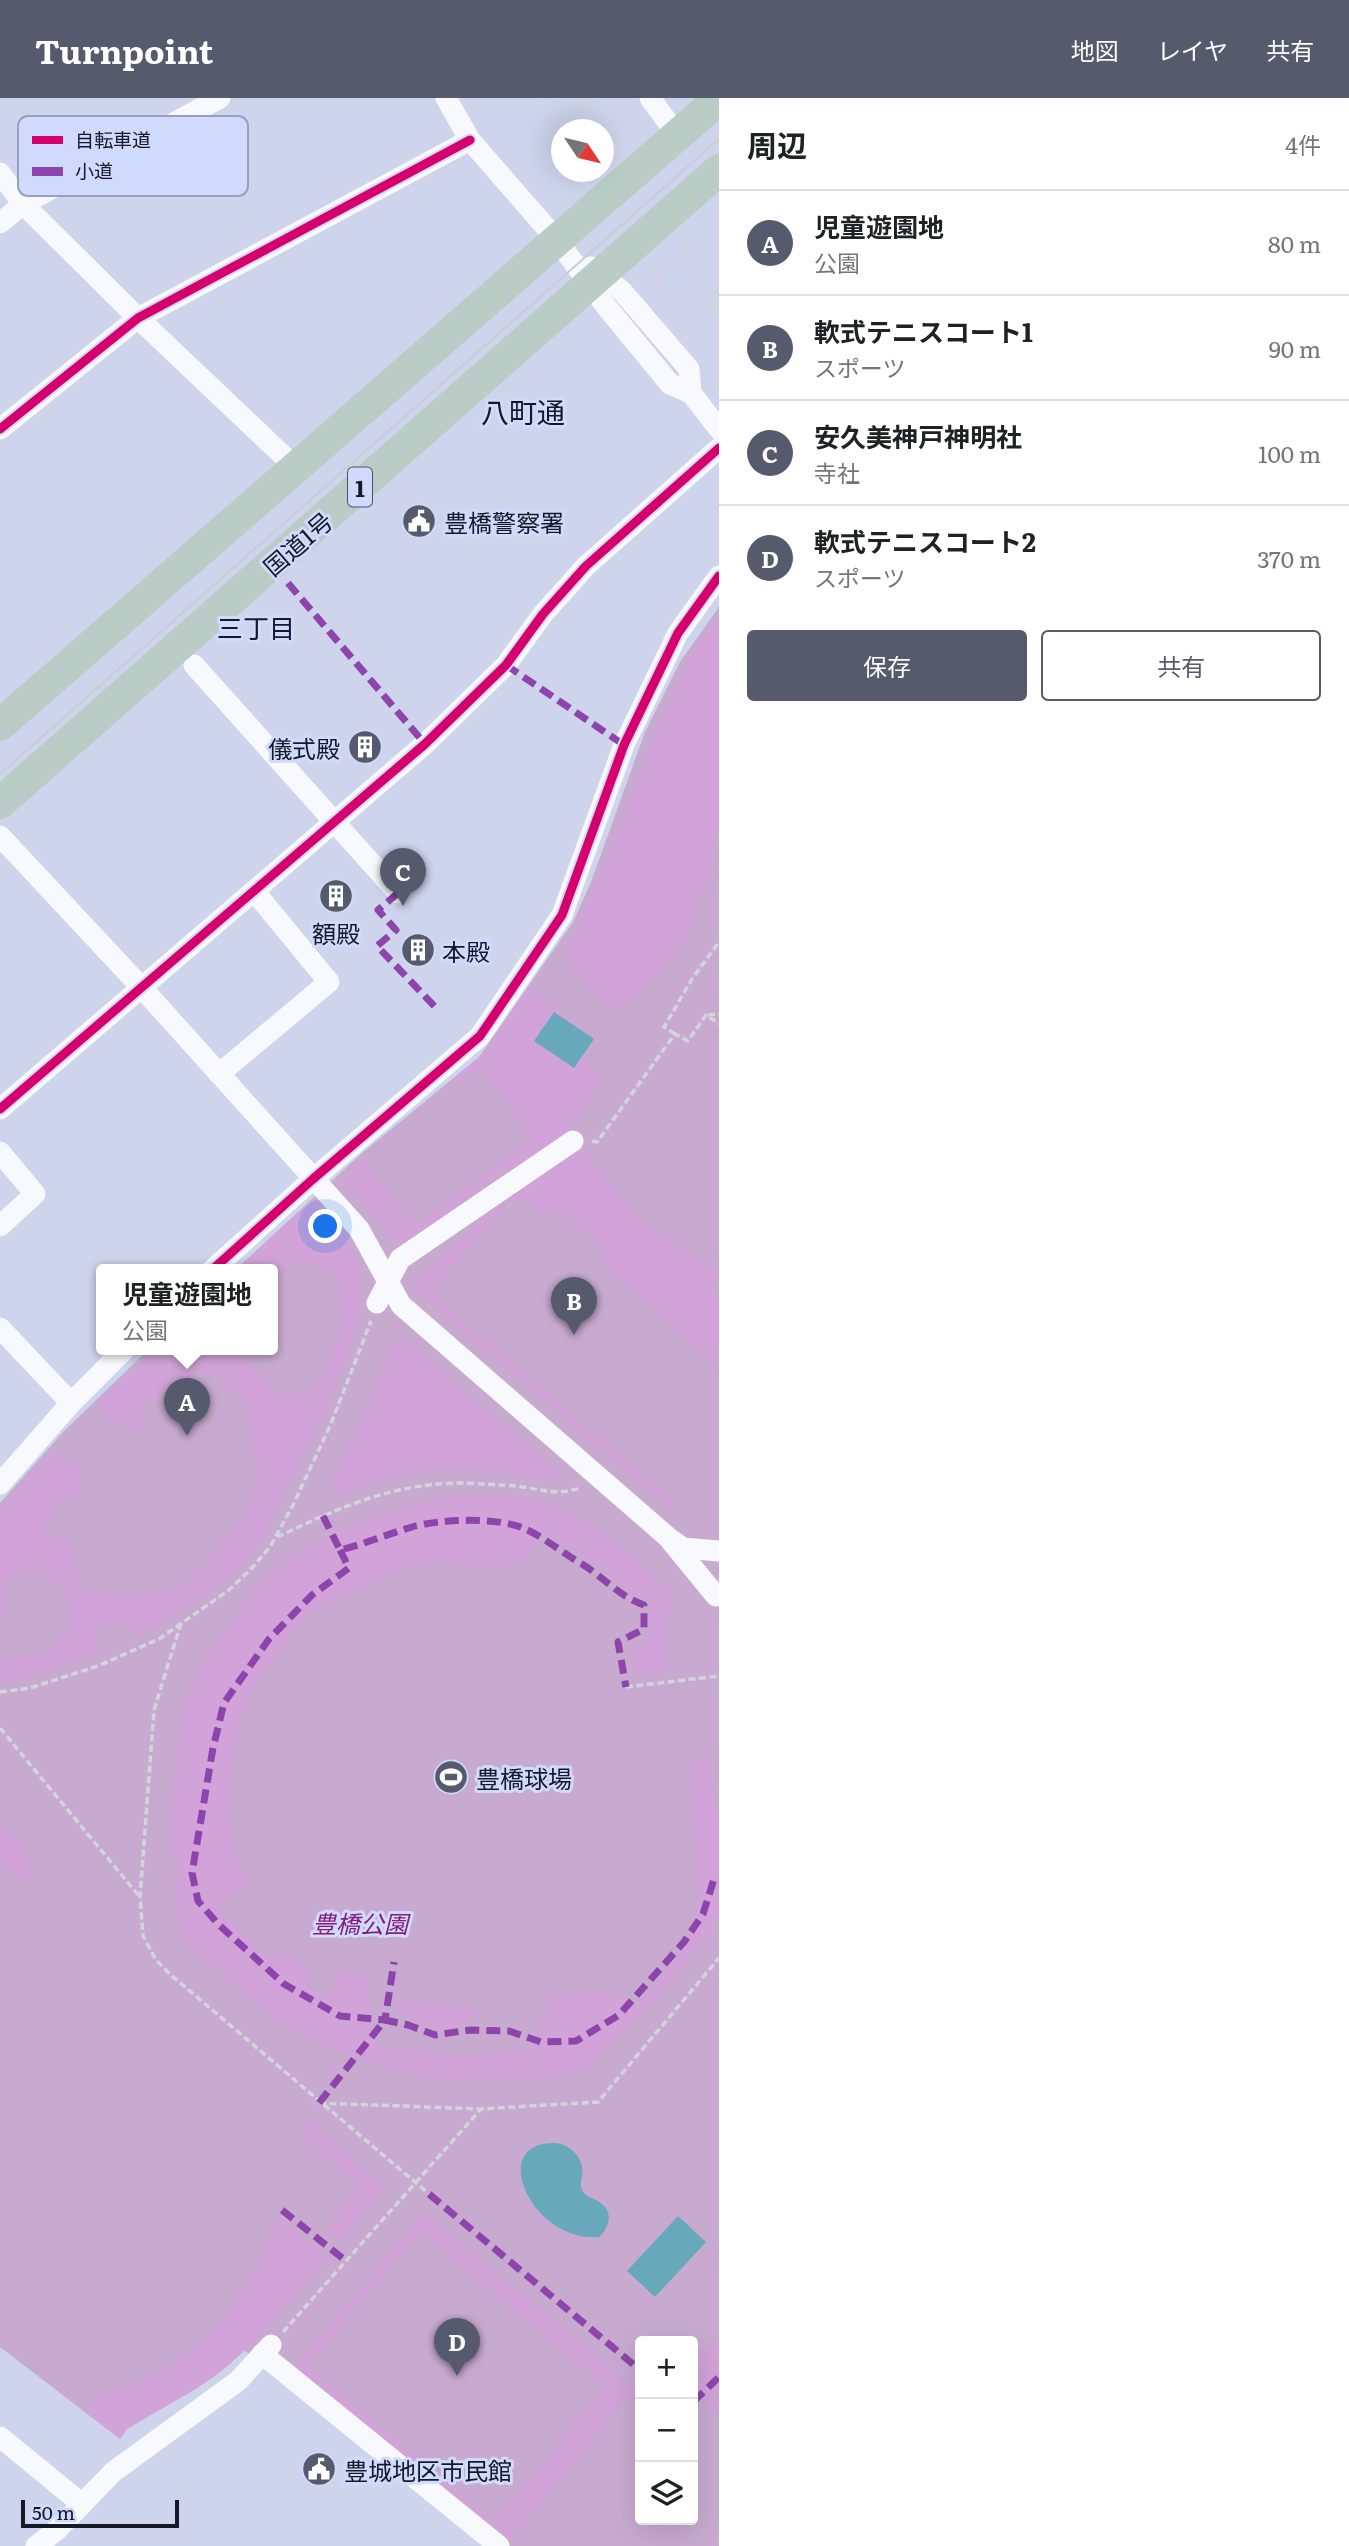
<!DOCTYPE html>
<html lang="ja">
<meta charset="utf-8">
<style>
body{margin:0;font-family:Literata,"Noto Sans JP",serif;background:#f6f6f6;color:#202124}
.controls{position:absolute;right:21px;bottom:21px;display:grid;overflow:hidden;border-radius:7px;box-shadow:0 7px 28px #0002}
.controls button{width:63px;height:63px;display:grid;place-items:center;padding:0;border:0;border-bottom:2px solid #e0e0e0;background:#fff;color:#202124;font:35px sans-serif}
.compass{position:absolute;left:551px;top:21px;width:63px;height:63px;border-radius:50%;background:#fff;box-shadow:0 7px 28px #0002;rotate:125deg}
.scale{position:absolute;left:21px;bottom:18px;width:158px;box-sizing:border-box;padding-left:7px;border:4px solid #141827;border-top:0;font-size:19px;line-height:24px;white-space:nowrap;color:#141827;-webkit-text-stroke:5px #d0dafd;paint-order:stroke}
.you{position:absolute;left:326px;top:1129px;width:24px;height:24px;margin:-18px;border:5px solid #fff;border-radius:50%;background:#1a73e8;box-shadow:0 0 0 10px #1a73e833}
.badge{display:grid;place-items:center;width:46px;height:46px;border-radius:50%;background:#555a6c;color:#fff;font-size:23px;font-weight:700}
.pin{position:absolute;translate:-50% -58px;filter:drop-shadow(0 2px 4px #0008)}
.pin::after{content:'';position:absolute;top:37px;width:24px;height:21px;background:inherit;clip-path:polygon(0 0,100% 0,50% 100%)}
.popup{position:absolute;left:96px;top:1166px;width:182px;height:91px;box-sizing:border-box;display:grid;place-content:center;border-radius:7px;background:#fff;filter:drop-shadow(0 2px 5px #0005);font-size:23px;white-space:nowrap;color:#757577}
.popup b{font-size:26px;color:#202124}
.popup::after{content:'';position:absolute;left:50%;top:100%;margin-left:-14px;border:14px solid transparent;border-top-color:#fff}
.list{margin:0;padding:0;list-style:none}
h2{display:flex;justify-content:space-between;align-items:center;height:91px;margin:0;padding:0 28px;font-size:30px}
h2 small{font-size:23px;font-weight:400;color:#757577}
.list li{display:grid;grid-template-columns:46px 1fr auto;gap:21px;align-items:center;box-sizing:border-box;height:105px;padding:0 28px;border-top:2px solid #e0e0e0}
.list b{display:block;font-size:26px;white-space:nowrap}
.list p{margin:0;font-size:23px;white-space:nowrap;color:#757577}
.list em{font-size:23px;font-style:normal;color:#757577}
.actions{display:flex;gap:14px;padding:21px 28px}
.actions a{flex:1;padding:16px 0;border:2px solid #555a6c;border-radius:7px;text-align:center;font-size:24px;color:#555a6c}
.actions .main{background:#555a6c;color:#fff}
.icon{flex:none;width:38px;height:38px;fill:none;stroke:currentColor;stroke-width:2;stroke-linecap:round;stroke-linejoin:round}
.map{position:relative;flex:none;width:719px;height:2448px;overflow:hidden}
header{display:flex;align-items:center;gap:42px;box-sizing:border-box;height:98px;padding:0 35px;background:#555a6c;color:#fff}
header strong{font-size:33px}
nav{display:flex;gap:38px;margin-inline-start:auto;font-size:24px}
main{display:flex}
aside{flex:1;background:#fff}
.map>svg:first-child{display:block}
.green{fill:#c8aad0;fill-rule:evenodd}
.forest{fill:#d1a3d8;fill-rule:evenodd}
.water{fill:#67a8bb}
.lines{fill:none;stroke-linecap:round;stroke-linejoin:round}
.path{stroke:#d3d5dc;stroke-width:3.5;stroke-dasharray:7 3.5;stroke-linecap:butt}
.minor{stroke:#f8f9fc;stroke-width:21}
.highway{stroke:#b9ccc6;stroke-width:32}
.tram{stroke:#cacdd4;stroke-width:2}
.quiet{stroke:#8e44ad;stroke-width:7;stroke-dasharray:14 7;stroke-linecap:butt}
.cycleway-casing{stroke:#d0dafd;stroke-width:13}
.cycleway{stroke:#d6006c;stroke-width:9}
.labels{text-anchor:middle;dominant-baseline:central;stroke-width:6;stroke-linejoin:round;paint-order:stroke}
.shield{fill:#d0dafd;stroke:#4c5267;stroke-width:2}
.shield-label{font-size:23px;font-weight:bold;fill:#141827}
.poi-label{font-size:24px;fill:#141827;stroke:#d0dafd;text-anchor:start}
.street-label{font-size:24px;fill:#141827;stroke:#d0dafd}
.park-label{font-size:24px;font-style:italic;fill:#861b7d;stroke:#d0dafd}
.neighbourhood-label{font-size:26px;fill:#141827;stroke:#d0dafd}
.quarter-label{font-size:28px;fill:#141827;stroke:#d0dafd}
.key{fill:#d0dafd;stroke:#98a0bd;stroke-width:2}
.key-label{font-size:19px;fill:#141827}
</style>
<header>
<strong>Turnpoint</strong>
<nav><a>地図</a><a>レイヤ</a><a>共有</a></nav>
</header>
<main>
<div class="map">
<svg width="719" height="2448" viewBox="0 0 719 2448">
<rect width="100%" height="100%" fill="#cdd4eb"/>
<path class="green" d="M719,509v1939h-226l-249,-196 -45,37 -72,42 -7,10 -120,-92v-844l64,-72 84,-81h125v-80h-38l126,-116 118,-97 94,-135 18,-40 54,-150 35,-70zM640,2243h53v179h-53z"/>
<g class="forest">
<path d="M719,516v221l-7,8 -1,28 -15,31 -3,26 -30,40 -31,34 -17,7 -13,-6 -36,-46 11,-29 54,-128 28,-75 29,-64z"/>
<path d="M528,890l53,40 -8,12 2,14 16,13 11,16 -38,51 18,14 60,71 77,55 -10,18 10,7v68l-120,-105 7,-13 -51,-42 -10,13 -19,-20 -16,-1 -80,93 247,212 -5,6 -255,-220v-7l4,-7 88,-80 10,-12 -12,-17 -97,73 -11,3 -15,-15 -39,-49 9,-13 9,-8 52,67 117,-87 -50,-68 -9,3 -15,11 -4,-5 25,-21z"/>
<path d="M315,1102c9,8 21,16 27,26 9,12 19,45 19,60 0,57 -47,147 -73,199 -11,23 -21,49 -38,70 -29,35 -74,57 -112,81l-16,-16 -27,8 5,24 -88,30h-12v-22l47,-8 25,-27 -6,-35 -31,-22 -11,2 -19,10 -1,38 -4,2v-110l43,-52 12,-6 25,13 1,28 -24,12 -15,29 25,6 18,52 49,5 47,-11 33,-31 21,-26 23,-39 -10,-86 -35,-30 -16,-2 -14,13 -44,20 7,25 -38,-10 -10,-19 56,-51h86l-2,3 39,39 35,-2c31,-48 36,-62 21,-118 -35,-10 -40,-19 -60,16v-18h-36l65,-61z"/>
<path d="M402,1239l164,142c-19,3 -49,-6 -70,-8 -34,-2 -72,-5 -104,5 -18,5 -35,13 -51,20l-8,-5v-14l34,-66 24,-65 3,-5z"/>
<path d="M451,1398c27,1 65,-2 91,6 54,15 95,59 136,96l-13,21 1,53 -31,4 -4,-23 18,-14 2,-40 -15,-4 -39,-32 -59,-33 -9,7 8,6 -6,15 -34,13 -48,-9 -43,5 -77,35 -26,21 -21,24 -27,40 -16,37 -11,69 2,30 7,36 15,29 -19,4 -14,18 51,47 19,-5 20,18 -1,19 19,9 14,-27 25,2 9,72 60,7 22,5 76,-8 18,-55 18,2 36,-5 31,16 53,-65 10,-44 -10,-129 6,-7 14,-4 10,72v85l-15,24 -47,59 -72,73 -48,9 -98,1 -66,-17 -42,-16 -56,-28 -94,-82c-8,-69 -14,-137 0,-206 2,-12 3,-25 7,-37 9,-25 24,-47 40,-68 15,-21 32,-44 52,-60 49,-39 111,-57 171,-71z"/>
<path d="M0,1725l25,20 1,19 7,7 -10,14 -23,-21z"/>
<path d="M397,1902l10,1 71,6 -10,16 -25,7 -46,-16z"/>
<path d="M311,2023l75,67 -47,54 -12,-10 13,-23 20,-22 -60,-52 4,-9z"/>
<path d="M423,2115l213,175 -130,157 -209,-173 -2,-6zM420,2134l186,155 -112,135 -186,-156z"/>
<path d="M277,2119l50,40c-30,37 -60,74 -95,105 -31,28 -71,45 -105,67l-7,10 -35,-27 14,-18c77,-20 124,-61 161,-132 7,-14 8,-31 17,-45z"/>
<path d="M719,2240v79l-26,-22v-47l6,3 12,-4z"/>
</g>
<g class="water">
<path d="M554,914l40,27 -20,29 -40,-27z"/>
<path d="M554,2045c12,0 25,10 28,23 2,6 -2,15 -1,21 3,12 14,10 21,17 12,10 6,25 -3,33 -66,6 -113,-94 -45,-94z"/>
<path d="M678,2118l28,26 -51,55 -28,-26z"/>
</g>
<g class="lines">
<g class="path">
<path d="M580,0v6l19,26"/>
<path d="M609,0l27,37"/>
<path d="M604,37l13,18"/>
<path d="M613,49l9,-7 -2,-5"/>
<path d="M685,163l-6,-7 10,-8"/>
<path d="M654,164c-1,26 20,44 36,63"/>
<path d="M719,190l-12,10 12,12"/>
<path d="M670,203c41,-12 33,-37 12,-64"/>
<path d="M683,233l30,-27"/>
<path d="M708,917l11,-1"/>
<path d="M675,936l-11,-7 28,-48 27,-37"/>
<path d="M592,1043l5,1 78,-108 13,7 18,-26 13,9"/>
<path d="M277,1439c64,-30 118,-55 190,-54 17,1 33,2 49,3 25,3 39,10 64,2"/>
<path d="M181,1525l-27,87 -14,187 3,39 13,24 15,15 258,219"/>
<path d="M626,1589l93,-11"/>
<path d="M0,1594l30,-4 68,-22 61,-27 70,-49 22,-21 19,-22 23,-42 37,-79 41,-105"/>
<path d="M0,1630l139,168"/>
<path d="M319,2005l162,6"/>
<path d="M283,2234l198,-223 117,-7 121,-144"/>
</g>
<g class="minor">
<path d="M446,0l24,42 87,100 48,65 65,79 21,9 28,36"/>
<path d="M650,0l28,38"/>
<path d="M0,75l23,31 115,114 157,149"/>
<path d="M0,125l23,-19 197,-106"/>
<path d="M591,169l31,24 67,78 2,24"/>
<path d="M0,331l138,-111 332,-178"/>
<path d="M194,567l204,228"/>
<path d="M0,738l142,152 217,241 42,76 269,234 13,9 36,3"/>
<path d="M219,976l110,-92 -75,-91"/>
<path d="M0,1011l425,-365 81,-79 37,-51 43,-48 133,-118"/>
<path d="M0,1054l35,42 -35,32"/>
<path d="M212,1172l101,-91 167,-143 82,-121 62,-170 54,-112 41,-57"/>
<path d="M377,1205l23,-44 173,-118"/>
<path d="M0,1230l71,75"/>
<path d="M0,1386l71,-81 53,-53"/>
<path d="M671,1443l45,55"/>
<path d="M262,2256l237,192"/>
<path d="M0,2339l82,67"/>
<path d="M36,2448l22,-17 55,-57 125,-91 33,-36"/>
</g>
<g class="highway">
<path d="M0,627l719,-626"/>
<path d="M0,705l719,-633"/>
</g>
<path class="tram" d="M0,676l719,-635"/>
<g class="quiet">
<path d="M288,485l137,161"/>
<path d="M506,567l118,80"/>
<path d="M398,795l-20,17 18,20 -19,16 62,65"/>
<path d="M323,1418l17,34c24,-6 48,-16 72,-23 27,-8 85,-10 111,1 20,8 39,25 59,36 21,13 38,33 62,41v24l-26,13 8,45"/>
<path d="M340,1452l9,18 -37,27 -43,44 -45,64 -11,45 -21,125 6,28 20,23 66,60 56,32 45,4 9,-58"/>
<path d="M319,2005l66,-83 23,5 27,10 35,-5 39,1 32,11 35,-1 43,-26 65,-73 19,-28 11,-35h5"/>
<path d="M429,2096l211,176"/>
<path d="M282,2112l64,51"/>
<path d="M693,2304l26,-25"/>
</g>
<g class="cycleway-casing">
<g id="cycleway">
<path d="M0,331l138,-111 332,-178"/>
<path d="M0,1011l425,-365 81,-79 37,-51 43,-48 133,-118"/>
<path d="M212,1172l101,-91 167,-143 82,-121 62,-170 54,-112 41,-57"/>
</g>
</g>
<use href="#cycleway" class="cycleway"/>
</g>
<defs>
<g id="civic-disc" transform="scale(1.75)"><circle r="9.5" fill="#555a6c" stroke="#d0dafd"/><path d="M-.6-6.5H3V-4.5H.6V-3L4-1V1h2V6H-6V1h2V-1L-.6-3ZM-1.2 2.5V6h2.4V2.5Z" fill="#fff"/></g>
<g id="building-disc" transform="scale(1.75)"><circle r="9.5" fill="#555a6c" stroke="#d0dafd"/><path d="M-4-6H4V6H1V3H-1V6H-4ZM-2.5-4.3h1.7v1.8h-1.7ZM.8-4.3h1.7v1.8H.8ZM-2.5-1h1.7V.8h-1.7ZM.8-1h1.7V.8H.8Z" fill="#fff"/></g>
<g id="stadium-disc" transform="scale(1.75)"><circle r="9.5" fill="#555a6c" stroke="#d0dafd"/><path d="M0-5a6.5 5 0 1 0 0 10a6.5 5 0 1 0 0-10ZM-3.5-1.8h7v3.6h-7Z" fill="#fff"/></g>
</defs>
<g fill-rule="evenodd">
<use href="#civic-disc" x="419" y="423"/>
<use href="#building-disc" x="365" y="649"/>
<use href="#building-disc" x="336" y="798"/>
<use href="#building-disc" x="418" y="852"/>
<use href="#stadium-disc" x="451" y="1679"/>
<use href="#civic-disc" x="319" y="2371"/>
</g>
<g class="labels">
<rect class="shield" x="348" y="369.5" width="24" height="39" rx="5"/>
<g class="shield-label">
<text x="360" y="389">1</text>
</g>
<g class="poi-label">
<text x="444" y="423">豊橋警察署</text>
<text x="340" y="649" text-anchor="end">儀式殿</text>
<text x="336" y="834" text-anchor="middle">額殿</text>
<text x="442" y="852">本殿</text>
<text x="476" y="1679">豊橋球場</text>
<text x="344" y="2371">豊城地区市民館</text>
</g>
<g class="street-label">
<text transform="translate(297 445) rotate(-41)">国道1号</text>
</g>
<g class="park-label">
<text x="360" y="1824">豊橋公園</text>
</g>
<g class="neighbourhood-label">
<text x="256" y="528">三丁目</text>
</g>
<g class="quarter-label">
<text x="523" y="313">八町通</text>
</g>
</g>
<rect x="18" y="18" width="230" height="80" rx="10" class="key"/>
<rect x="32" y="38" width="31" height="8" fill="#d6006c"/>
<rect x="32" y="69" width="31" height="9" fill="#8e44ad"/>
<g class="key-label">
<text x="75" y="49">自転車道</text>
<text x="75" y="80">小道</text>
</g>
</svg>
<div class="controls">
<button>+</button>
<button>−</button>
<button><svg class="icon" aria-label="layers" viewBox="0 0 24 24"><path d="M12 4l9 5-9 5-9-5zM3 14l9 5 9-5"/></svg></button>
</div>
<svg class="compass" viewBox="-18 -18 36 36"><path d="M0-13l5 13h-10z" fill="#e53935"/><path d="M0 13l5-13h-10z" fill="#757577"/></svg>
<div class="scale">50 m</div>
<div class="you"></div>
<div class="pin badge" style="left:187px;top:1338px">A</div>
<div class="popup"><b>児童遊園地</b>公園</div>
<div class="pin badge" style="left:574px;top:1237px">B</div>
<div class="pin badge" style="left:403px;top:808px">C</div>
<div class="pin badge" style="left:457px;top:2278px">D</div>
</div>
<aside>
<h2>周辺<small>4件</small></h2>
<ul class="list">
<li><span class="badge">A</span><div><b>児童遊園地</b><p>公園</p></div><em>80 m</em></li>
<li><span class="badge">B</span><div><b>軟式テニスコート1</b><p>スポーツ</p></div><em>90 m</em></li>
<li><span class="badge">C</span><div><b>安久美神戸神明社</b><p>寺社</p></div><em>100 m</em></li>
<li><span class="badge">D</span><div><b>軟式テニスコート2</b><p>スポーツ</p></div><em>370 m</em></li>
</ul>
<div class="actions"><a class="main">保存</a><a>共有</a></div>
</aside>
</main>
